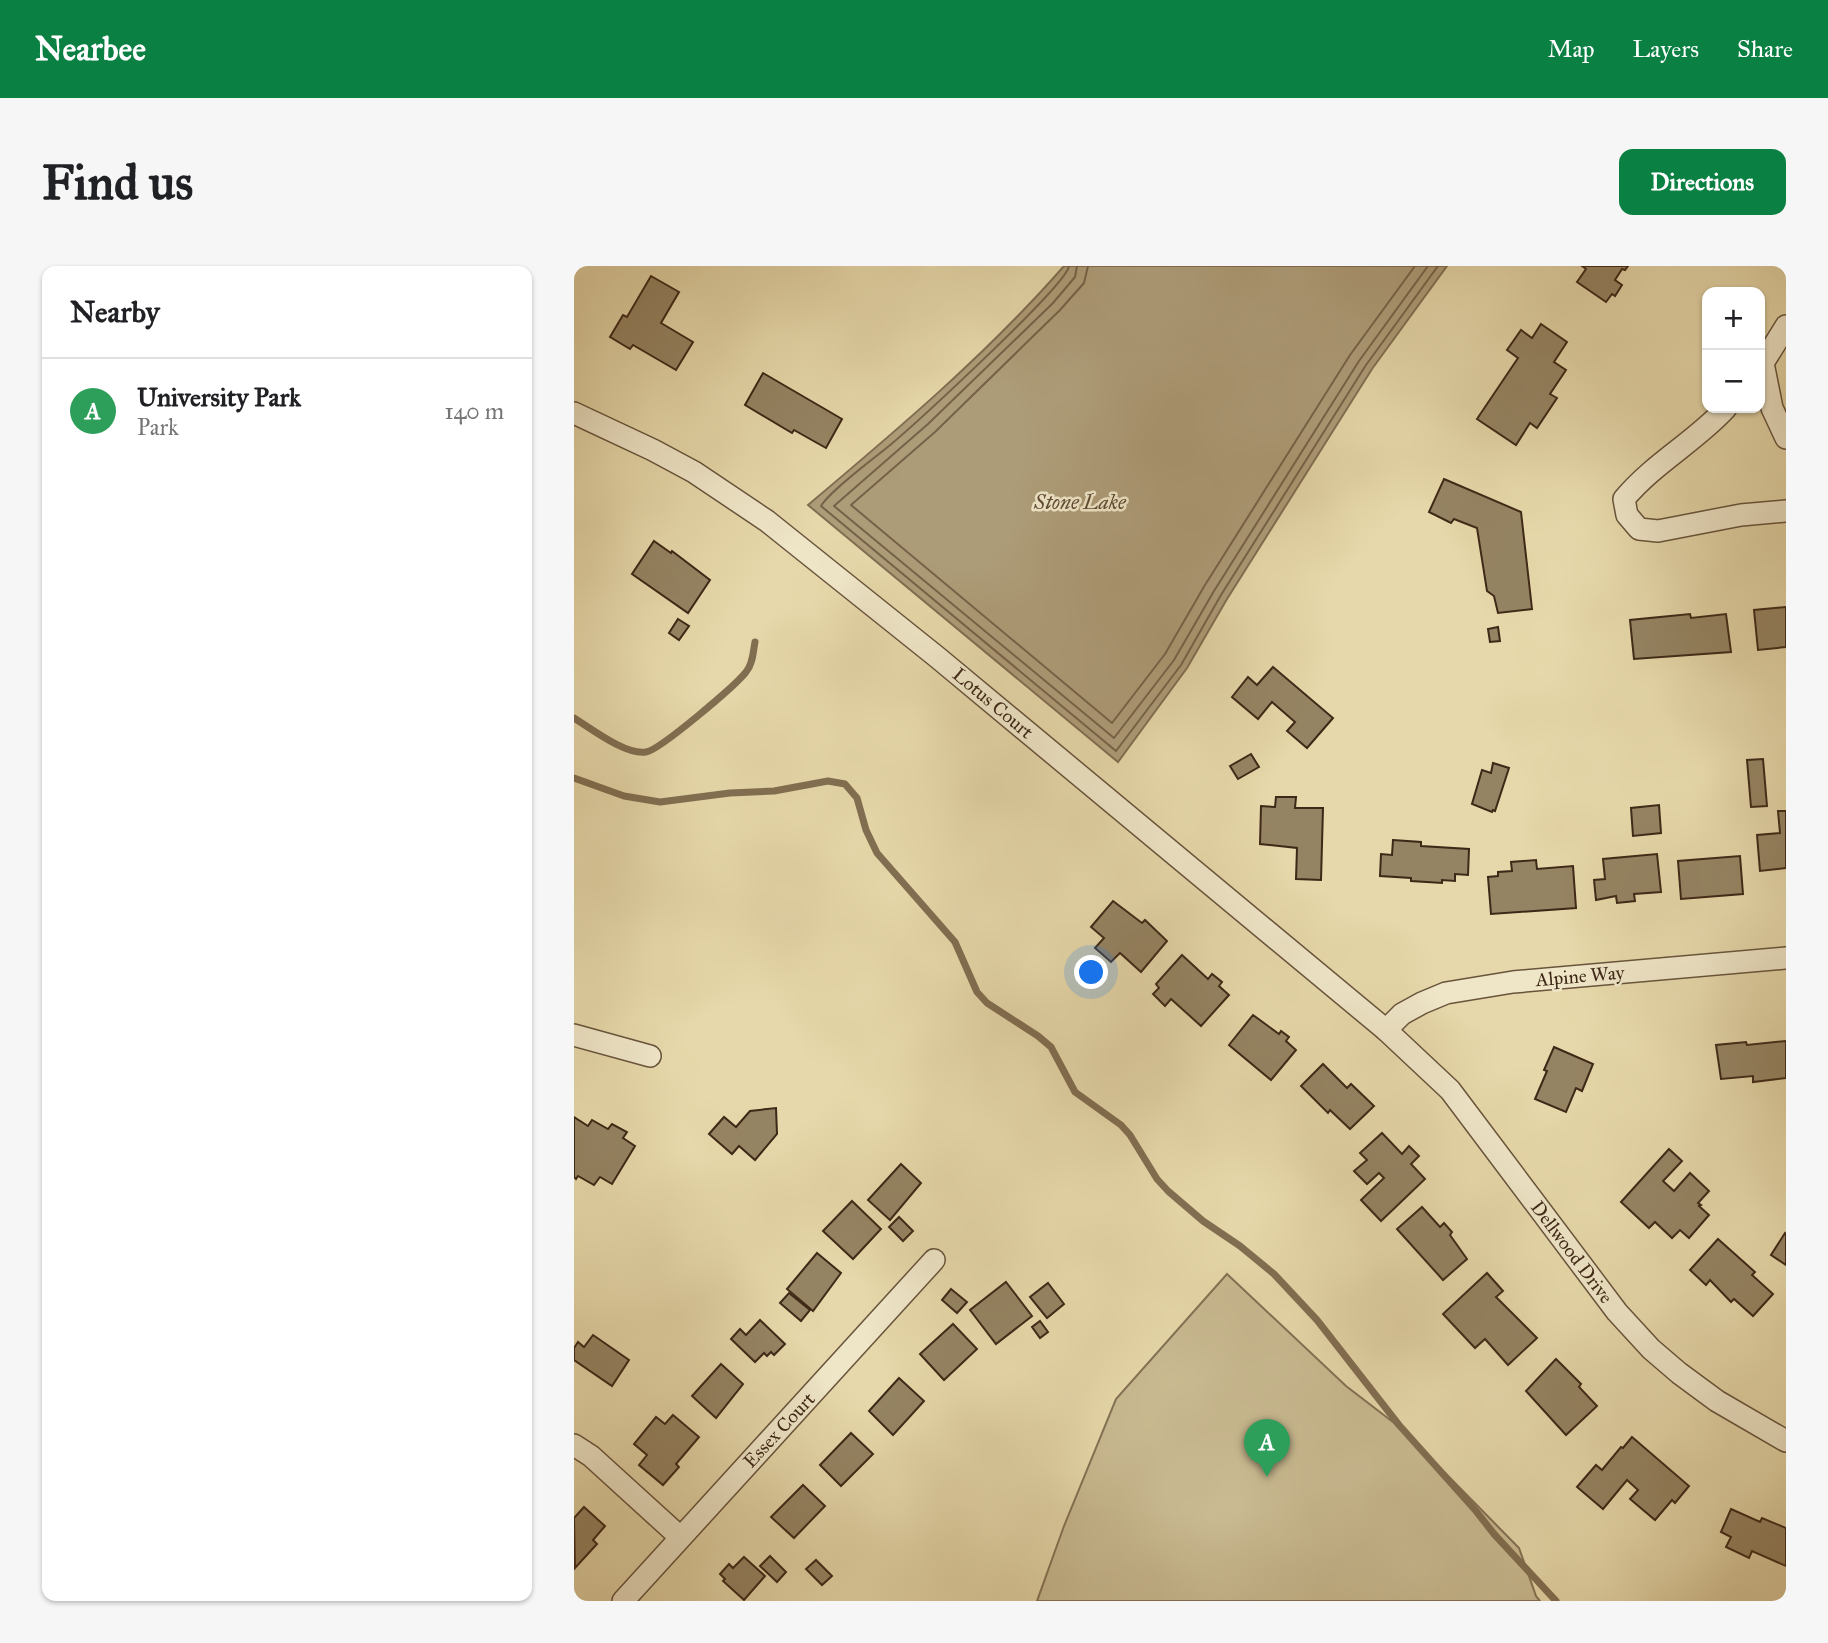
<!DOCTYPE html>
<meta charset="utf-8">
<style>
body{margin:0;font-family:"IM FELL Great Primer",serif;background:#f6f6f6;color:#202124}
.controls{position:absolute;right:21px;top:21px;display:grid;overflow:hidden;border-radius:14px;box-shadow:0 2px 5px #0004}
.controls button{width:63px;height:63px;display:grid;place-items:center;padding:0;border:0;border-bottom:2px solid #e0e0e0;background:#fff;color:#202124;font:35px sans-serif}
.you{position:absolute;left:518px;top:707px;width:24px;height:24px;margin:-18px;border:5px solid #fff;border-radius:50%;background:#1a73e8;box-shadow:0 0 0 10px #1a73e833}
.badge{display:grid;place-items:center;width:46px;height:46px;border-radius:50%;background:#0b8043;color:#fff;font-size:23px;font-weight:700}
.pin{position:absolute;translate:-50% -58px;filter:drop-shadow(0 2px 4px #0008)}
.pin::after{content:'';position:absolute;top:37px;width:24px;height:21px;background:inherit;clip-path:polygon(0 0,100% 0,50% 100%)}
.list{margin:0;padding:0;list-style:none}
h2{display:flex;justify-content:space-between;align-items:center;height:91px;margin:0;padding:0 28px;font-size:30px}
h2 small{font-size:23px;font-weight:400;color:#757577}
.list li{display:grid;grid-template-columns:46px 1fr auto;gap:21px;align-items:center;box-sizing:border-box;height:105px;padding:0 28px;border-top:2px solid #e0e0e0}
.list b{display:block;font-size:26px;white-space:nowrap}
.list p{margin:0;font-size:23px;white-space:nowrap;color:#757577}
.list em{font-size:23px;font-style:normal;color:#757577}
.map{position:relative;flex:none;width:1212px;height:1335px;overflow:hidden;border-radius:14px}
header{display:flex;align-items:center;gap:42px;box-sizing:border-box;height:98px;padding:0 35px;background:#0b8043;color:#fff}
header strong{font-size:33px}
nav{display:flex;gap:38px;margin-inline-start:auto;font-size:24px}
.intro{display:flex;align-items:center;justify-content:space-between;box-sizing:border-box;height:168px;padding:0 42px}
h1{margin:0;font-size:49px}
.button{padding:18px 32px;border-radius:14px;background:#0b8043;color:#fff;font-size:24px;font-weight:700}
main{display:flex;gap:42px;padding:0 42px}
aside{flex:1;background:#fff;border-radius:14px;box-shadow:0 2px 5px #0004}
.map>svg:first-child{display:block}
.green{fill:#c9ba91;stroke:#847154;stroke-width:2}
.water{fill:#ad9c78;stroke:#816e51;stroke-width:2}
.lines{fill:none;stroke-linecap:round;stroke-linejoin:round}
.shore{stroke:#766248;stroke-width:2}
.stream{stroke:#816e51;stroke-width:7}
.building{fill:#958463;stroke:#3e2817;stroke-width:2}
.minor-casing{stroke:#68543c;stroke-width:24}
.minor{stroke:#efe6c8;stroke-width:21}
.labels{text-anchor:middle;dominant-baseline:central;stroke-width:5;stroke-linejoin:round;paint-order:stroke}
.street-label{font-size:19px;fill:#3e2817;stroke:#efe6c8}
.water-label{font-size:21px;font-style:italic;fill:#5f4b34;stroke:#efe6c8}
</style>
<header>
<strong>Nearbee</strong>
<nav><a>Map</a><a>Layers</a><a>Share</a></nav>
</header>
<div class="intro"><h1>Find us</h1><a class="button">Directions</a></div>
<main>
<aside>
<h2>Nearby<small></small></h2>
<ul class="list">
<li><span class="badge" style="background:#2e9e5b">A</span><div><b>University Park</b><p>Park</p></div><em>140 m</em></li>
</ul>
</aside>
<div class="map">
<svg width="1212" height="1335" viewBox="0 0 1212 1335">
<rect width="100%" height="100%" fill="#e6d8aa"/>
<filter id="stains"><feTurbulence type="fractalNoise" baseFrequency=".00286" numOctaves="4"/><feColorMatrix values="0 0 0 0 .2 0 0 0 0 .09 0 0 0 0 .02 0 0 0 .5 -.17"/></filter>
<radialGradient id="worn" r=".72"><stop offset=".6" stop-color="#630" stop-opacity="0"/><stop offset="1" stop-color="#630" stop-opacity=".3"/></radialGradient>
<path class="green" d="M653,1008l119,112 56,43 117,119 17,48 4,5h-503l27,-75 52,-127z"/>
<path class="water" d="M490,0h383l-75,103 -145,230 -40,69 -69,94 -310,-257c89,-75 179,-151 256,-239z"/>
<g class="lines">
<g class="shore">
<path d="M495,0c-3,20 -155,159 -180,180 -17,14 -58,44 -68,60l295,245 65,-86 40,-70 145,-230 72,-99"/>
<path d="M503,0l-2,11 -22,26 -125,121 -94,82 280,232 60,-78 40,-69 145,-230 69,-95"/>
<path d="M514,0l-4,17 -24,27 -125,122 -84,73 261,218 53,-69 40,-69 145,-230 65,-89"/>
</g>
<g class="stream">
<path d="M0,452c18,11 51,37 72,34 14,-2 90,-67 100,-80 7,-8 7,-20 9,-30"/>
<path d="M0,512l50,18 36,6 70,-9 44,-2 54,-10 17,3 12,14 9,32 11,23 78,89 22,50 10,11 51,33 13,11 24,45 46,33 9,10 27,44 11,12 35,30 37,25 34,28 43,46 82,105 77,86 18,23 62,67"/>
</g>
</g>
<g class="building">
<path d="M1008,0h46l-3,4 -3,-1 -7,11 7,5 -7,11 -3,-2 -6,8 -29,-20 9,-13z"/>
<path d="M77,10l28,16 -18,31 32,19 -17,28 -43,-25 -3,4 -20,-12 13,-22 4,2z"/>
<path d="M967,58l26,18 -13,20 12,8 -16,24 7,4 -20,30 -7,-5 -14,22 -39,-26 41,-61 -11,-8 14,-20 11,8z"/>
<path d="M189,107l79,46 -16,29 -32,-18 -2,3 -47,-28z"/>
<path d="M870,213l77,33 11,97 -34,4 -4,-17 -7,-5 -10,-63 -23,-9 -3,4 -22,-11z"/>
<path d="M80,275l17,12 1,-2 38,29 -22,33 -56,-39z"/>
<path d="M1212,341v40l-28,3 -4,-40z"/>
<path d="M1116,348l1,4 35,-4 5,38 -97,7 -4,-39z"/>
<path d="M104,353l11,7 -10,14 -10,-7z"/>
<path d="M924,361l2,14 -10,1 -2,-13z"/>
<path d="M699,401l60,51 -26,30 -20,-17 8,-9 -23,-20 -14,17 -26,-22 16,-20 9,8z"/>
<path d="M677,488l8,13 -21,12 -8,-13z"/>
<path d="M1189,493l4,47 -16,1 -4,-47z"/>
<path d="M919,497l16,5 -14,43 -2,-1 -1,2 -20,-8 10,-34 9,3z"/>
<path d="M702,531h20l-1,11h28l-2,72 -25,-1 1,-31 -37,-4 1,-38 14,1z"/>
<path d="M1085,539l2,28 -28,3 -2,-28z"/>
<path d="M1204,545h8v57l-26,3 -3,-36 23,-2z"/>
<path d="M819,574l28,2v4l48,3 -1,26 -13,-1v7l-13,-1v3l-31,-2v-3l-31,-2 1,-22 11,1z"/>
<path d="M1083,588l4,38 -27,2 1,7 -18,2 -1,-7 -20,4 -2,-20 11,-1 -2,-20z"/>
<path d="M1166,590l3,38 -62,5 -3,-38z"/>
<path d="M962,594l1,9 36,-3 3,42 -85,6 -3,-37 10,-1v-4l14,-1 -1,-9z"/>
<path d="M539,635l29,22 3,-3 22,21 -26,31 -21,-19 -9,9 -16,-14 9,-10 -13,-11z"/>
<path d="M608,689l26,24 4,-5 10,8 -3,4 10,9 -28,31 -30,-27 -6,7 -12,-12 6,-6 -3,-4z"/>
<path d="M679,749l26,19 2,-3 8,6 -3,4 10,9 -25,30 -42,-35z"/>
<path d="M1212,775v37l-33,4v-6l-32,3 -5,-34 30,-3 1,3z"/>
<path d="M980,781l39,17 -11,27 -6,-3 -10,24 -31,-13 12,-28 -3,-1z"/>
<path d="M749,798l24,24 4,-4 23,22 -24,23 -20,-19 -2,3 -27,-27z"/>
<path d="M202,842l1,26 -22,26 -16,-14 -7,8 -23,-20 15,-17 12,10 14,-16z"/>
<path d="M0,851l14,9 4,-6 16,9 4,-5 15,8 -4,6 12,8 -23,38 -12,-7 -6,8 -16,-9 -2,3 -2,-2z"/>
<path d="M808,867l20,21 7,-8 10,10 -8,8 14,15 -44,42 -20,-21 23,-22 -5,-5 -12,11 -13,-13 13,-11 -7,-7z"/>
<path d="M1095,883l13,12 -19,20 11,10 16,-18 19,18 -11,12 3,2 -2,1 10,9 -20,23 -9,-8 -8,8 -17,-16 -6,6 -28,-26z"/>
<path d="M327,898l20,19 -31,37 -22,-20z"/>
<path d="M278,935l29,28 -28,30 -30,-28z"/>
<path d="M848,941l18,20 4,-4 8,9 -2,3 17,24 -24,21 -46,-51z"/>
<path d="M325,951l14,14 -10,10 -14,-14z"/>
<path d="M1211,967l1,1v31l-15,-10z"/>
<path d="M1144,973l37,33 -3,3 21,19 -20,22 -19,-17 -3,3 -21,-22 -4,5 -16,-15z"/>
<path d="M243,987l24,20 -28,38 -26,-22z"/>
<path d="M913,1007l16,18 -7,6 41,41 -29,27 -23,-26 -10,9 -32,-34z"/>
<path d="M432,1016l26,34 -36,28 -26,-34z"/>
<path d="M474,1017l16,21 -17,14 -17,-21z"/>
<path d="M377,1023l16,13 -10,11 -15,-13z"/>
<path d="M215,1027l21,17 -9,11 -21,-18z"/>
<path d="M186,1054l25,24 -11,11 -3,-3 -4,4 -3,-3 -9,9 -24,-23 9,-10 6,6z"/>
<path d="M466,1055l8,11 -8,6 -8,-11z"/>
<path d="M379,1058l24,25 -33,31 -24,-26z"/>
<path d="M19,1069l36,25 -17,26 -38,-26v-12l4,-6 6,5z"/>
<path d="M982,1093l25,25 -2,3 18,19 -31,29 -40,-44z"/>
<path d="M147,1098l22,20 -27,34 -24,-22z"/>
<path d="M325,1112l25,23 -31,34 -24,-24z"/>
<path d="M99,1149l26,22 -23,27 3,3 -16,18 -24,-20 8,-10 -13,-11 22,-27 9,7z"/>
<path d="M277,1167l22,21 -32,32 -21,-21z"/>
<path d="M1058,1171l57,49 -14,17 -3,-3 -17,20 -25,-21 8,-9 -11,-10 -24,29 -26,-22 19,-22 6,5 19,-23 2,1z"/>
<path d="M229,1219l22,21 -31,32 -23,-21z"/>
<path d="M10,1241l21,19 -12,14 4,4 -22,24 -1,-50z"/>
<path d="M1157,1243l29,13 2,-4 24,10v38l-34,-15 -3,7 -23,-11 5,-10 -10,-5z"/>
<path d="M196,1290l16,16 -9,10 -17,-16z"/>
<path d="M170,1291l21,19 -21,24 -21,-19 2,-2 -5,-5 9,-10 4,4z"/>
<path d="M242,1294l16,16 -10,9 -16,-16z"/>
</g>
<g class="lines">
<g class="minor-casing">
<g id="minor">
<path d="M1212,60l-23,37 9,45 14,30"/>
<path d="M1152,142c-30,33 -72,55 -102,91l3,16 12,14 19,2 83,-16 45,-4"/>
<path d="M0,147l79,37 41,22 73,49 170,136 449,373 64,60 167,222 34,37 28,24 38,28 69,40"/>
<path d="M812,764l16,-16 20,-11 24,-10 67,-11 273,-24"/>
<path d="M0,769l76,21"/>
<path d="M0,1179l17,11 89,81"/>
<path d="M49,1335l311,-341"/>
</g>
</g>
<use href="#minor" class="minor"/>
</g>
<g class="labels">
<g class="street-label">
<text transform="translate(419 437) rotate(40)">Lotus Court</text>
<text transform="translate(1006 710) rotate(-5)">Alpine Way</text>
<text transform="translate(998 986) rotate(53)">Dellwood Drive</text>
<text transform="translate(205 1164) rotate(-47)">Essex Court</text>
</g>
<g class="water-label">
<text x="506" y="236">Stone Lake</text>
</g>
</g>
<rect width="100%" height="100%" filter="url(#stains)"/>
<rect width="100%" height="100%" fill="url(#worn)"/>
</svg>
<div class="controls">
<button>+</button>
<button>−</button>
</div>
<div class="you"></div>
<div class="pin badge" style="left:693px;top:1211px;background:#2e9e5b">A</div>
</div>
</main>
